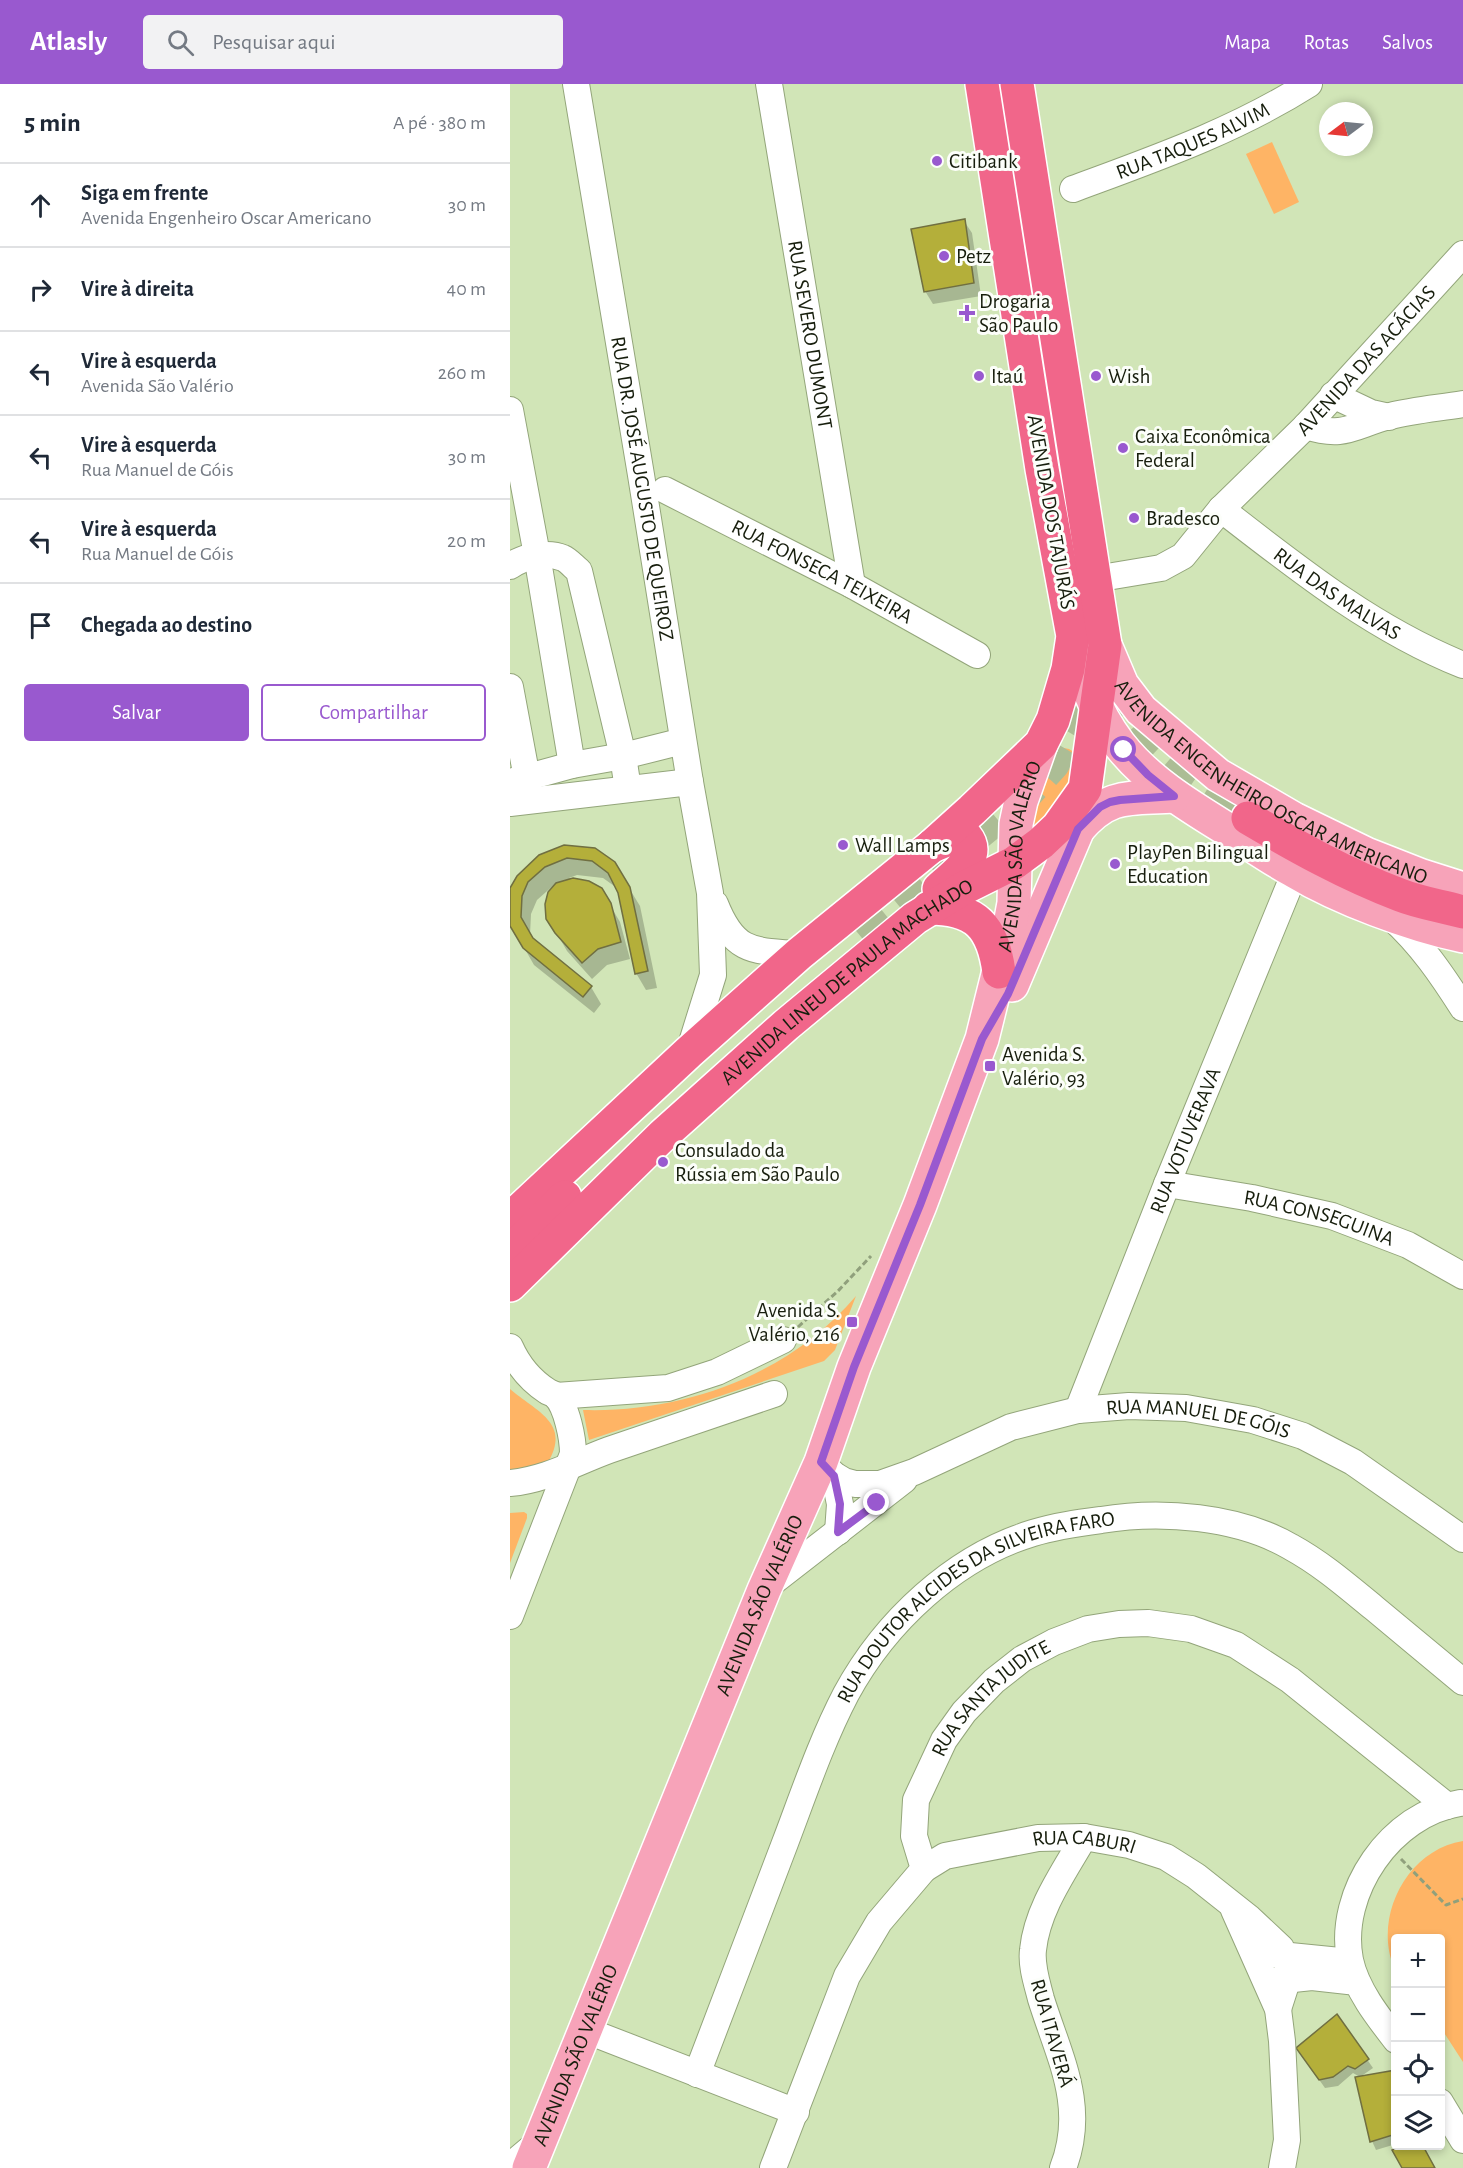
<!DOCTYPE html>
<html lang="pt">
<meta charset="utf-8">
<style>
body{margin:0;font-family:"Alegreya Sans",sans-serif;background:#f2f2f3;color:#1f2937}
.controls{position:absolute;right:18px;bottom:18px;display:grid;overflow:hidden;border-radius:6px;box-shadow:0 3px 9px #0003}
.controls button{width:54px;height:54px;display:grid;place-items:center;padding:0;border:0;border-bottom:2px solid #e0e1e3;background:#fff;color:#1f2937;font:30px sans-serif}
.compass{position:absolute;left:809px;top:18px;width:54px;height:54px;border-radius:50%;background:#fff;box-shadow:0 3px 9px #0003;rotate:254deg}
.stop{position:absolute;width:18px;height:18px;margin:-14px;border:4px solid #9959cf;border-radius:50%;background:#fff}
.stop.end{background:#9959cf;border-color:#fff;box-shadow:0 2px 6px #0008}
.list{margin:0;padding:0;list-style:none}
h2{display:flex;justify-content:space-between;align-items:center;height:78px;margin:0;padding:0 24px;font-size:26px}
h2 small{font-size:20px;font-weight:400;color:#747a83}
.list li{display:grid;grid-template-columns:39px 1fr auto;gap:18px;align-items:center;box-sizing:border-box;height:84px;padding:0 24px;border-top:2px solid #e0e1e3}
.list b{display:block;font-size:22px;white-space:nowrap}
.list p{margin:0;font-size:20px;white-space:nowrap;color:#747a83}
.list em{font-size:20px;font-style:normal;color:#747a83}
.actions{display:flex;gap:12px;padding:18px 24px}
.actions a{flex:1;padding:14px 0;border:2px solid #9959cf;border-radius:6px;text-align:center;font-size:21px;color:#9959cf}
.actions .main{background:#9959cf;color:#fff}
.icon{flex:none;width:33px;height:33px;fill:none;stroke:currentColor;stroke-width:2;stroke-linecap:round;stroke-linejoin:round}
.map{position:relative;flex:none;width:953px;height:2084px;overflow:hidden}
header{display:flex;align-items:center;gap:36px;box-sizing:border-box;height:84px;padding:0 30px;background:#9959cf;color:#fff}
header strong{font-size:28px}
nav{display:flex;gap:33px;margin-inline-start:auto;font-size:21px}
.search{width:420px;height:54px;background:#f2f2f3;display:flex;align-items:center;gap:15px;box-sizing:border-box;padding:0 21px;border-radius:6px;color:#747a83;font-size:22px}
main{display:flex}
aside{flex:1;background:#fff}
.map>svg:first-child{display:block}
.green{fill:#feb465}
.shadow{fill:#0003}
.building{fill:#b4af3a;stroke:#706f41;stroke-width:1.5}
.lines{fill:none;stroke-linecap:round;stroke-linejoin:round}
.highway-tunnel{stroke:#acbd95;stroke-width:33;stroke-dasharray:33 16;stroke-linecap:butt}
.minor-casing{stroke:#93a57a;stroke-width:28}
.major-casing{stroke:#fff;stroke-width:36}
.highway-casing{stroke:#fff;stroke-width:36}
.path{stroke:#90a07c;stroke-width:3;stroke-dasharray:6 3;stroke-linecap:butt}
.minor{stroke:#fff;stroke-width:26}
.major{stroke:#f7a3b9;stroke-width:33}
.highway{stroke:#f1668a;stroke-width:33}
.route{stroke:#9959cf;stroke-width:8}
.poi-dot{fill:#9959cf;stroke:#fcfefa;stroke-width:2}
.labels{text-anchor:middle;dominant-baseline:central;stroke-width:6;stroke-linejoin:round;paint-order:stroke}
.street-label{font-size:21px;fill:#171e0d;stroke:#fcfefa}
.poi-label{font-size:21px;fill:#171e0d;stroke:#fcfefa;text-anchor:start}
</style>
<header>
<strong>Atlasly</strong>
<div class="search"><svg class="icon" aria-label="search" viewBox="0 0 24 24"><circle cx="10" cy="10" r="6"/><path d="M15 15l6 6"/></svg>Pesquisar aqui</div>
<nav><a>Mapa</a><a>Rotas</a><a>Salvos</a></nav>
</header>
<main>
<aside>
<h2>5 min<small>A pé · 380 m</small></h2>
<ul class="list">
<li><svg class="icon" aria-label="ahead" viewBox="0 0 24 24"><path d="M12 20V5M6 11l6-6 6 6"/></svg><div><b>Siga em frente</b><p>Avenida Engenheiro Oscar Americano</p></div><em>30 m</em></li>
<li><svg class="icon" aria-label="right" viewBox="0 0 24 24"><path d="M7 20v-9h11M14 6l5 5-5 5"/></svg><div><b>Vire à direita</b></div><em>40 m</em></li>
<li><svg class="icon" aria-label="left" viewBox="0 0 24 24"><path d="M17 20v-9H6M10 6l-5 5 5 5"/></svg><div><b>Vire à esquerda</b><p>Avenida São Valério</p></div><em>260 m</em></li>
<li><svg class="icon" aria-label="left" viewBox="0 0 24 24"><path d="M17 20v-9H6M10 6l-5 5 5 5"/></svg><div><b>Vire à esquerda</b><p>Rua Manuel de Góis</p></div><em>30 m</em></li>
<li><svg class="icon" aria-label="left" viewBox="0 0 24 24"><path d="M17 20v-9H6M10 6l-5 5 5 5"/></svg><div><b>Vire à esquerda</b><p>Rua Manuel de Góis</p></div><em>20 m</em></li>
<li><svg class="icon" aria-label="arrive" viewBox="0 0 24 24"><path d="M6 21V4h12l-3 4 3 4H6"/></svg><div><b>Chegada ao destino</b></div></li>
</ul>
<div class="actions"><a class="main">Salvar</a><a>Compartilhar</a></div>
</aside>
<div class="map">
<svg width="953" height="2084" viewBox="0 0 953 2084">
<rect width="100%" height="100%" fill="#d1e5b7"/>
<g class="green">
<path d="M484,0h10l60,380 -9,2z"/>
<path d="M762,58l27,60 -25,12 -28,-60z"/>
<path d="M549,663l10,2 11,7 -3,22 -39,56 -16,-13 9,-25z"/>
<path d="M346,1212l-21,54 -11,11 -235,79 -6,-30c101,3 206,-35 273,-114z"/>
<path d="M0,1305c25,22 63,34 37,75l-37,13z"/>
<path d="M14,1428l3,2v4l-17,45v-50z"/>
<path d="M953,1757v221l-22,-34 -1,-90h-44l-1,32c-23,-51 11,-120 68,-129z"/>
</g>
<g class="shadow">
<path d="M454,137l8,12 9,63 -48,8 -8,-13z"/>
<path d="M84,765l35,39 11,18 17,82 -11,2 -10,-17 -19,-85 -14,-10 -26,-3 -8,3 20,4 12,8 19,32 10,37 -23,6 -15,14 -25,-28 -19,-33 8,-33 -1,-1 -18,16 -6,14 -1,21 3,5 58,47 10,17 -7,9 -60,-48 -24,-42v-22l30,-45z"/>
<path d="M827,1932l36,52 -13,9 -7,-4 -15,13 -13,2 -22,-31z"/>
<path d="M886,1987v73l-20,6 -4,-9z"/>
</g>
<g class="building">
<path d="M455,135l9,64 -50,9 -13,-63z"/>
<path d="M54,761l31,3 20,14 15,25 18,84 -13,3 -17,-81 -10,-20 -16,-12 -25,-3 -22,9 -17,15 -6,14 -1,21 12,21 59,48 -9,11 -60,-49 -13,-22v-38l7,-12 22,-21z"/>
<path d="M63,794l16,3 13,7 9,15 10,39 -23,7 -16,14 -27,-30 -9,-14 -1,-15 3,-12 8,-9z"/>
<path d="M827,1930l32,45 -14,10 -7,-3 -15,11 -14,3 -23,-32z"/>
<path d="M886,1986v64l-26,8 -15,-65z"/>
<path d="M891,2062h22l12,22h-33l-10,-18z"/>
</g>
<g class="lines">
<g class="highway-tunnel">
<path d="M591,607c22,35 52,67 86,91 19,14 41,24 61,36"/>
<path d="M347,848l168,-137 28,-31 22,-37 20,-46"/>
</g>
<g class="minor-casing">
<g id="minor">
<path id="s1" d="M66,0l65,391 49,307 20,111 3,82 -24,77"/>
<path id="s2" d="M259,0l83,501"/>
<path id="s3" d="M563,105c81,-30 162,-58 236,-105"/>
<path d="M823,311l38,18 18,4"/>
<path d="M0,326l27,145 35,210"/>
<path d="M796,342c39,13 48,-1 84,-10 24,-6 49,-8 73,-12"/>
<path id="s4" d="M155,406l187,95 125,70"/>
<path id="s5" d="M711,425c76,59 152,120 242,156"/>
<path d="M0,482c13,-9 37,-15 53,-8 5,2 11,9 16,13l44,185 5,33"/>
<path id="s6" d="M585,495l66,-11 22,-12 38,-47 85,-83 157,-172"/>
<path d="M0,603l17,91"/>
<path d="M0,698l62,-17 51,-9 60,-15"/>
<path d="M0,719l180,-21"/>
<path d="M205,820c19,48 36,47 84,50"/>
<path d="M881,833c30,27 51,58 72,91"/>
<path id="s7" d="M657,1100l85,14 80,18 76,29 55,31"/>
<path d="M0,1263c8,18 20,33 37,44 2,2 6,2 8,4 12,11 18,44 18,59l-63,162"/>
<path d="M46,1312l112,-8 49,-16 66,-32"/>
<path id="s8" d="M568,1326l89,-226 128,-312"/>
<path id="s9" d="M311,1378l13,13 10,6 11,3h25l34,-12 97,-45 67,-17 51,-4 57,2 67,12 50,16 50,26 110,77"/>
<path d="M324,1391l6,29 -2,28"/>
<path d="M0,1399c36,-3 66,-21 99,-33 55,-19 110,-37 165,-56"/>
<path d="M255,1504l139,-108"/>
<path id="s10" d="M414,1785l21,-13 93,-18 46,-1 45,8 37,12 30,19 53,42 32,30 7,18v12l-10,31"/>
<path d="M724,1826l44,99 4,32 5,99 -5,28"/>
<path d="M760,1870l80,8"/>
<path d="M764,1897l38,-4 45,5"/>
<path d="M75,1946l211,82"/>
<path d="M886,1956c-18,-23 -40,-51 -46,-80 -13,-68 41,-146 110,-157"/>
<path id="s11" d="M187,1990c29,-77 59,-154 88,-231 19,-50 36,-101 61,-149 39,-72 108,-137 187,-161 22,-7 45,-10 68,-13 60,-10 137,-4 190,27 31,17 56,39 83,61 30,25 59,49 89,74"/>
<path d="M930,2018l23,38"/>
<path d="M0,2082l31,-26"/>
<path id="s12" d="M263,2084l74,-192 32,-54 45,-53 -10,-33 2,-36 28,-60 20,-28 30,-31 28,-22 32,-17 34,-13 31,-5 29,-1 43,6 45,16 54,35 157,126"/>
<path d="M553,2084c24,-62 -4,-111 -22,-169 -4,-16 -10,-33 -8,-49 4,-41 31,-78 51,-113"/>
</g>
</g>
<g class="major-casing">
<g id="major">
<path d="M563,552c9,39 21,75 46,108 28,36 67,60 106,84 23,14 45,30 69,43 47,28 115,53 169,65"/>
<path id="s13" d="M595,561l17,40 19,25 77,65 76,44 72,35 56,22 41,13"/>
<path d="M568,745c32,-37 52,-30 96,-33"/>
<path d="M502,901l66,-156 7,-40"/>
<path id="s14" d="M19,2084l235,-578 57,-128 33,-95 66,-162 62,-166 27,-109 5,-27 2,-79 5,-23 20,-57"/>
</g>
</g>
<g class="highway-casing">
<g id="highway">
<path d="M738,734c49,29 99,57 152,77 20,8 42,11 63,17"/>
<path d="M422,762l19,-8 15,-1c17,21 -14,39 -27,52"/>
<path d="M419,824c47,0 64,19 70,64"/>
<path d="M0,1135l179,-167 110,-98 133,-108 40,-36 69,-66 12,-24 15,-51 5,-33 -31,-167 -60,-385"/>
<path d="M0,1168l55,-55"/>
<path id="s15" d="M0,1201l153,-150 123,-110 129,-107 47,-29 52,-26 27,-20 17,-16 27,-38 20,-144 -88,-561"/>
</g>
</g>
<g class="path">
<path d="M288,1243l40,-36 33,-35"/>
<path d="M891,1775l45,46 17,-6"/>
</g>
<use href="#minor" class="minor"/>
<use href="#major" class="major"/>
<use href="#highway" class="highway"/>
</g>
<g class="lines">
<path class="route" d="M367,1419l-39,29 2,-28 -6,-28 -13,-14 33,-95 66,-162 62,-166 26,-45 70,-165 22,-22 10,-5 10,-2 54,-4 -26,-21 -24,-25"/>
</g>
<g class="poi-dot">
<circle cx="427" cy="77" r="6"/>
<circle cx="434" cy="172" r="6"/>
<path d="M454 220h6v6h6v6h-6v6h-6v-6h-6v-6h6z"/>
<circle cx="469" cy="292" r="6"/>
<circle cx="586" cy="292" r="6"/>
<circle cx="613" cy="364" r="6"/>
<circle cx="624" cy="434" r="6"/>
<circle cx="333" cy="761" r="6"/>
<circle cx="605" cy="780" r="6"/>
<rect x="474" y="976" width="12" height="12" rx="3"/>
<circle cx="153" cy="1078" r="6"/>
<rect x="336" y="1232" width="12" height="12" rx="3"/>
</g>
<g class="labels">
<g class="street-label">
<text stroke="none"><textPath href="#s3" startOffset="129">RUA TAQUES ALVIM</textPath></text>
<text stroke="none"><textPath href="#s2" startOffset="254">RUA SEVERO DUMONT</textPath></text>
<text stroke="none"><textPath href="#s6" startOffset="360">AVENIDA DAS ACÁCIAS</textPath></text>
<text stroke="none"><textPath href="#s1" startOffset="410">RUA DR. JOSÉ AUGUSTO DE QUEIROZ</textPath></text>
<text transform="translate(541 428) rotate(80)">AVENIDA DOS TAJURÁS</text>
<text stroke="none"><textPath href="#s4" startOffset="177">RUA FONSECA TEIXEIRA</textPath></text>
<text stroke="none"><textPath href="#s5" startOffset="144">RUA DAS MALVAS</textPath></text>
<text stroke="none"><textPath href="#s13" startOffset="224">AVENIDA ENGENHEIRO OSCAR AMERICANO</textPath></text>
<text stroke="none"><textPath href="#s14" startOffset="1404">AVENIDA SÃO VALÉRIO</textPath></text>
<text stroke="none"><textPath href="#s15" startOffset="454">AVENIDA LINEU DE PAULA MACHADO</textPath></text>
<text stroke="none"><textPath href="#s8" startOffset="290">RUA VOTUVERAVA</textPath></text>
<text stroke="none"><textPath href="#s7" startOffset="156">RUA CONSEGUINA</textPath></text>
<text stroke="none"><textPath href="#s9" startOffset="400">RUA MANUEL DE GÓIS</textPath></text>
<text stroke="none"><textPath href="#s14" startOffset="608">AVENIDA SÃO VALÉRIO</textPath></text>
<text stroke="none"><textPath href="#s11" startOffset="572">RUA DOUTOR ALCIDES DA SILVEIRA FARO</textPath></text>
<text stroke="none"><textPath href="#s12" startOffset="538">RUA SANTA JUDITE</textPath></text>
<text stroke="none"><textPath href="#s10" startOffset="166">RUA CABURI</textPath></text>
<text transform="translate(542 1949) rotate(74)">RUA ITAVERÁ</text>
<text stroke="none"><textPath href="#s14" startOffset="122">AVENIDA SÃO VALÉRIO</textPath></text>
</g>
<g class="poi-label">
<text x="439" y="77">Citibank</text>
<text x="446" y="172">Petz</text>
<text x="469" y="217">Drogaria<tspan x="469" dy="24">São Paulo</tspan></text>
<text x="481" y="292">Itaú</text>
<text x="598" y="292">Wish</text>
<text x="625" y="352">Caixa Econômica<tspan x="625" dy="24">Federal</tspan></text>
<text x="636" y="434">Bradesco</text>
<text x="345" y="761">Wall Lamps</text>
<text x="617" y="768">PlayPen Bilingual<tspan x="617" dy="24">Education</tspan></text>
<text x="492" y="970">Avenida S.<tspan x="492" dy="24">Valério, 93</tspan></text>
<text x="165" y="1066">Consulado da<tspan x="165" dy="24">Rússia em São Paulo</tspan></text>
<text x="330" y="1226" text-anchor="end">Avenida S.<tspan x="330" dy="24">Valério, 216</tspan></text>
</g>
</g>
</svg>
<div class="controls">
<button>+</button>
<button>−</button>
<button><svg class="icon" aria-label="locate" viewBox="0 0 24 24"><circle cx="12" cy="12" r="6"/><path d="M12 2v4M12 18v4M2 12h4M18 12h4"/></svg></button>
<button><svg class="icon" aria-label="layers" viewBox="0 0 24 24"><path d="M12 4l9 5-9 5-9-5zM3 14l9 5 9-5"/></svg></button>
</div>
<svg class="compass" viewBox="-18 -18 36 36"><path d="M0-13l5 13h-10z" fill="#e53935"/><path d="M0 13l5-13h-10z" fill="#747a83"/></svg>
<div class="stop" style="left:614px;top:666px"></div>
<div class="stop end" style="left:367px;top:1419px"></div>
</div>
</main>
